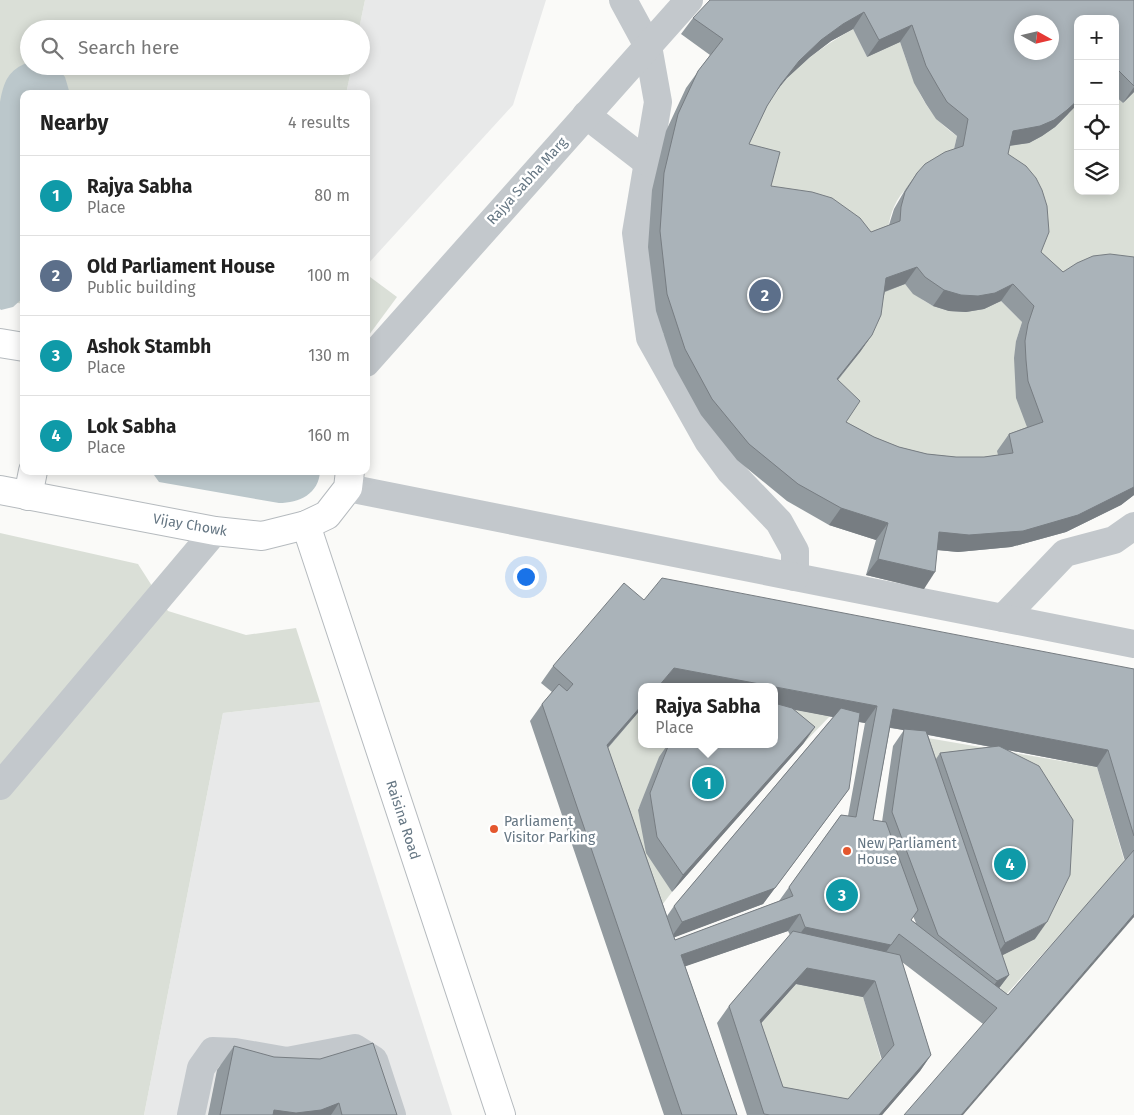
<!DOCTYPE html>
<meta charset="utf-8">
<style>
body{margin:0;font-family:"Fira Sans",sans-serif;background:#f2f2f2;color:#222}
.controls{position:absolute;right:15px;top:15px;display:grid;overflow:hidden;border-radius:10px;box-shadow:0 2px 12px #0003}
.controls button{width:45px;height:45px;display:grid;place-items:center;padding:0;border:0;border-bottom:1px solid #e0e0e0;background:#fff;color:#222;font:25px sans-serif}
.compass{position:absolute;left:1014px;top:15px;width:45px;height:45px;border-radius:50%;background:#fff;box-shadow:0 2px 12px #0003;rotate:98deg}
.you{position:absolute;left:525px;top:576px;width:18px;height:18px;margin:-12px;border:4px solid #fff;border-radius:50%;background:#1a73e8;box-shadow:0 0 0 8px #1a73e833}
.badge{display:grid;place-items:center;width:32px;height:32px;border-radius:50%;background:#7c3aed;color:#fff;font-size:16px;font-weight:700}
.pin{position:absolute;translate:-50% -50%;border:2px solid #fff;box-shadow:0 1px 5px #0006}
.popup{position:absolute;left:638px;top:683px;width:140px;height:65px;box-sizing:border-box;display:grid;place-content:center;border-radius:10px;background:#fff;filter:drop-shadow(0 1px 4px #0005);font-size:16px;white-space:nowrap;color:#767676}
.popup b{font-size:19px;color:#222}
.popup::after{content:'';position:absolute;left:50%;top:100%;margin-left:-10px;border:10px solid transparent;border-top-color:#fff}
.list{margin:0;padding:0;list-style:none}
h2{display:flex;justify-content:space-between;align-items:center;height:65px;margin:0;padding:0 20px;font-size:21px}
h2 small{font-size:16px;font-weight:400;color:#767676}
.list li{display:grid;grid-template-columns:32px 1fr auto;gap:15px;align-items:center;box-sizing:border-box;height:80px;padding:0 20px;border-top:1px solid #e0e0e0}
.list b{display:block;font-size:19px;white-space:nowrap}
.list p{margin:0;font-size:16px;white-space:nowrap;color:#767676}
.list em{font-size:16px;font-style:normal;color:#767676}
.icon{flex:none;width:28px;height:28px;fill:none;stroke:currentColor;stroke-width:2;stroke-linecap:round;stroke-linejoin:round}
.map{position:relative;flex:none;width:1134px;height:1115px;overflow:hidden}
.search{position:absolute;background:#fff;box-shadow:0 2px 12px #0003;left:20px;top:20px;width:350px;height:55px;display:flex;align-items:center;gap:12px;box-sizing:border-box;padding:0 18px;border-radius:28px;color:#767676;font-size:19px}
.panel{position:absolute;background:#fff;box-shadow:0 2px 12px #0003;left:20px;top:90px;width:350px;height:385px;border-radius:10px}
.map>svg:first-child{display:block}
.built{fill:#e8e9e9}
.green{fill:#dadfd7}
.water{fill:#bbc7cb}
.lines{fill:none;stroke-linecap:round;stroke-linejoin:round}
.major-casing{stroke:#b5babe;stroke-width:30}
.minor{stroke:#c3c8cc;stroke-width:28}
.major{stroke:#fff;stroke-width:28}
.wall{fill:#929a9f;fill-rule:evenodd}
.shaded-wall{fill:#777d82}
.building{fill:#aab3b9;stroke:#777d82;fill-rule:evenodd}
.poi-dot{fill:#e4572e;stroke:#fff;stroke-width:2}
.labels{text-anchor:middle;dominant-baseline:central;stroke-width:5;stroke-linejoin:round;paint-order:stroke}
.street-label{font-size:14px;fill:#657683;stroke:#fff}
.poi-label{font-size:14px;fill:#657683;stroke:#fff;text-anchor:start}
</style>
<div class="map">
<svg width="1134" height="1115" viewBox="0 0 1134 1115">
<rect width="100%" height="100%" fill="#fafaf8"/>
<g class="built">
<path d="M365,0h181l-33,105 -147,161v-172h-20l6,-28h9v-37h-2z"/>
<path d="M320,702l132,413h-308l79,-402z"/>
</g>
<g class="green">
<path d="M0,0h365l-6,29h-330v37h323l-6,28h-322v210l-24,-4z"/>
<path d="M853,29l14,28 33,-15c13,38 22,70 57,94l-6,27c-12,7 -39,19 -47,28 -11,12 -17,32 -16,47l-129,-35 -17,-55c9,-15 17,-32 27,-47 20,-31 52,-54 84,-72z"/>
<path d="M1134,92v183l-83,14 -50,-142 28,-4 39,-29 10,-10v87h37v-95l8,7z"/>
<path d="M366,274l31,23 -31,42z"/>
<path d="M905,284c25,30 62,35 96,17l21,21 -6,19 15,97 -30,32 -138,-16 -38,-59 35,-43 15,-57z"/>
<path d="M0,533l138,31 30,47 78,24 50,-7 24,74 -97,11 -79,402h-144z"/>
<path d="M774,705l57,10 -28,29z"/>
<path d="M642,708v36h32l-36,65 34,83 -20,26 -57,-156z"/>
<path d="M916,736l181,31 28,96 -122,135 -10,-38z"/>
<path d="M796,984l67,13 19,65 -44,53 -67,-12 -22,-66z"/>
</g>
<g class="water">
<path d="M29,62v4l28,1 8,10 5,17h-46v203l-11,10 -12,3 -1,-1v-207c4,-21 8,-32 29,-40z"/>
<path d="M138,471h182c-1,23 -21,32 -41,32l-120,-21 -5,-7z"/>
</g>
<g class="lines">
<g class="major-casing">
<g id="major">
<path d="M0,343l24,4"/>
<path d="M0,490l215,41 47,5 44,-11 21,-10 21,-27 2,-17"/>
<path d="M28,496l5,-25"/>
<path d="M306,525l195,590"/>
</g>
</g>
<g class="minor">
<path d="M623,0l25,46 10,56 -22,131 14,105 58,103 22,30 49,51 16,29v26l208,41 62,-65 49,-13 20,-14"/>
<path d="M586,115l62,48"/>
<path d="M366,363l323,-363"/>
<path d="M348,488l447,89"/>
<path d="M1003,618l131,26"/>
<path d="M0,786l215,-255"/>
<path d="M191,1115l10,-47 12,-17 22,1 52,9 68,-13 19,12 18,55"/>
</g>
<use href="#major" class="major"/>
</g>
<g class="wall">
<path d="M1134,0v92l-11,11 -8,-7v-77l-47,95 -13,13 -13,9 -13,7 -20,3 -1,8 33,98 22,20 71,-15v238l-13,10 -55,27 -55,15 -53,5 -21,-2 -13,39 -58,-14 10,-35 -47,-15 -42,-24 -50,-41 -36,-45 -27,-49 -18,-55 -8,-64 4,-57 14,-59 20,-43 24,-33 -29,-21 12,-16zM853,29l14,28 33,-15 14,41 12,21 10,15 21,17 -3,13 -37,24 -12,17 -11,19 -5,16 -18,7 -100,-46 -22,-42 18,-38 6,-11 14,-17 23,-21 21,-16zM905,284l8,10 20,12 16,5 17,1 18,-3 17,-8 21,21 -6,19 -2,17 2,40 11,29 -18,7 -12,17 1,4 -14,2h-28l-29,-3 -28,-7 -25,-10 -28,-15 -8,-42 22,-28 12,-17 13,-43z"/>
<path d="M644,600l490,69v248l-151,107 -81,-62 29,93 -11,16 -38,44h-135l-30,-92 12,-17 61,-71 -2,-4 -103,35 52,149h-73l-134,-394 12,-17 10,-12 -11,-9 12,-17zM662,685l11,2h101v57h-106l-9,13 -21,53 8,43 26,39 131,-148 12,-17 -22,-18 40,8 -159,189 -7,10 -59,-168 34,-40v-21zM859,722l6,1 -17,93 -7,-1 -62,86 -104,39 -1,-3 89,-33 74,-99zM890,728l14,2 -11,16 -11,76 -9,-2zM928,735l63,12 -51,6 -4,6zM1008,750l89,17 28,94 -117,134 -9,-7 10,-13 -7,-20 33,-16zM913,916l3,7 -5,-3zM796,984l67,13 19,63 -34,39 -65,-12 -22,-64z"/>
<path d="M234,1046l163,69h-189l9,-45z"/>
</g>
<g class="shaded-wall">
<path d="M864,12l-11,17 -22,12 -21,16 -23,21 -18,22 12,-16 18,-23 22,-21 22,-16z"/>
<path d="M912,25l-12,17 -33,15 12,-17z"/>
<path d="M1134,87v5l-11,11z"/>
<path d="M1078,100v4l-23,23 -13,9 -13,7 -28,4 12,-16z"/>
<path d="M917,267l-12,17 -30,11 11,-17z"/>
<path d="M1013,284l-12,17 -17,8 -18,3 -17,-1 -16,-5 11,-16z"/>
<path d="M872,335l-12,17 -35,43 12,-16z"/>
<path d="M1134,487v8l-13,10 -55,27 -55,15 -53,5 -31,-3 12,-17z"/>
<path d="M841,508l47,15 -12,17 -47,-15z"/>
<path d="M878,559l57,13 -11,17 -58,-14z"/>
<path d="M674,668l100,19h-101l-11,-2 -2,2h-2z"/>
<path d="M774,687l103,19 -12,17 -91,-17z"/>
<path d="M642,705v3l-47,54 12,-17z"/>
<path d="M893,709l215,41 -11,17 -215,-41z"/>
<path d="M815,727l-12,17 -131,148 11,-17z"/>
<path d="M849,789l-86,115 -93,35 12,-17z"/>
<path d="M800,914l-12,17 -119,41 12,-17z"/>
<path d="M1134,914v3l-171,198h-2z"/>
<path d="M1047,922l-12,17 -42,21 12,-17z"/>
<path d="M805,927l86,18 -12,17 -86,-19z"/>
<path d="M807,968l68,13 -12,16 -67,-13 -47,53 11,-17z"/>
<path d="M1009,975l-12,16 -12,6 12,-16z"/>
<path d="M931,1055l-11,16 -38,44h-3z"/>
<path d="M339,1103l-8,12h-60l3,-5z"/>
</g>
<g class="building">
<path d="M710,0h424v86l-19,-19v-48h-37v81l-11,10 -13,10 -14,6 -27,5 -5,23 18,12 10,12 6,12 5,16 2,26 -8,20 22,20 14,-9 16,-7 17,-2 24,3v230l-56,28 -55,16 -54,4 -30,-3 -4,40 -57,-13 10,-36 -47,-15 -43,-24 -49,-40 -37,-45 -27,-50 -18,-55 -7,-63 4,-58 14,-59 20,-43 25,-32 -30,-21zM864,12l15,28 33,-15 14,41 12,21 9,15 21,17 -5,27 -18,6 -20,12 -8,9 -12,19 -4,15 -1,14 -29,11 -11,-14 -28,-20 -20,-6 -41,-6 9,-34 -31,-8 18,-38 14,-22 18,-23 22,-21 22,-16zM1022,22h30v30h-30zM917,267l8,10 19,13 17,5 17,1 17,-3 18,-9 21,22 -6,18 -3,17 1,19 2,21 15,41 -34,12 4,19 -29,4h-28l-29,-3 -28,-7 -25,-10 -28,-15 14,-21 -23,-22 35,-44 9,-20 5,-37z"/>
<path d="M662,578l472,91v167l-26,-86 -215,-41 -20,111 13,2 32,88 -7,10 97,75 126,-145v64l-173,201h-57l93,-107 -98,-74 -8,11 -86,-18 -5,-13 -119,41 56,160h-55l-140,-411 17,-20 8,7 6,-7 -20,-18 71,-83 20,17zM674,668l203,38 -21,111 -15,-2 -52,72 4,9 -118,44 -68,-195 35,-40v-18h16z"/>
<path d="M774,703l18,5 23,19 -132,148 -26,-38 -7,-44 19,-49h105z"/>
<path d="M841,708l19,5 -11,76 -74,99 -93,34 -8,-16z"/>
<path d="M904,729l22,2 83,244 -12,6 -59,-46 -46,-123z"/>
<path d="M999,746l40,20 34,54 -3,55 -23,47 -42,21 -65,-190z"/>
<path d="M793,931l107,24 31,100 -52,60h-109l-6,-1 -35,-108zM807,968l68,13 19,64 -46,54 -65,-12 -23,-67z"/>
<path d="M373,1043l24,72h-55l-3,-12 -18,7 -25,3 -22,-3 -1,5h-53l14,-69 40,11 46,2z"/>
</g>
<g class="poi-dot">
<circle cx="494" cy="829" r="5"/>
<circle cx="847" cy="851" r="5"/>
</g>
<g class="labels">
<g class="street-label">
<text transform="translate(527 181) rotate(-48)">Rajya Sabha Marg</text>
<text transform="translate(190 525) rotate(10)">Vijay Chowk</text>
<text transform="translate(403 820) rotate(72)">Raisina Road</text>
</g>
<g class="poi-label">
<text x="504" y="821">Parliament<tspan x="504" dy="16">Visitor Parking</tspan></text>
<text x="857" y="843">New Parliament<tspan x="857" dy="16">House</tspan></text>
</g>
</g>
</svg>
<div class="controls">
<button>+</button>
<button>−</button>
<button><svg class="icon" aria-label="locate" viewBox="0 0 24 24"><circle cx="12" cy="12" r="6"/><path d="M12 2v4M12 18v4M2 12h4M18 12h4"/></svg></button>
<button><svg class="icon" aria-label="layers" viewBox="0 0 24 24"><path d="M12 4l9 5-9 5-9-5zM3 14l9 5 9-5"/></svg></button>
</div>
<svg class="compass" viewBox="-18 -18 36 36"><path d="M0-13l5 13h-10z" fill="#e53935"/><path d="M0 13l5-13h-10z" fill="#767676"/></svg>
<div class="you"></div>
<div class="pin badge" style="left:708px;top:783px;background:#0f9aa8">1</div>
<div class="popup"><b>Rajya Sabha</b>Place</div>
<div class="pin badge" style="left:765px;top:295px;background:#5c6f8a">2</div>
<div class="pin badge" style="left:842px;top:895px;background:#0f9aa8">3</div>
<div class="pin badge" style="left:1010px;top:864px;background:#0f9aa8">4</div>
<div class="search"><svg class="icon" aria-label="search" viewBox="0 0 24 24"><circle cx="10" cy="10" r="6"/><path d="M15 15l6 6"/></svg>Search here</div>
<section class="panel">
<h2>Nearby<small>4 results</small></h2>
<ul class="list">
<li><span class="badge" style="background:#0f9aa8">1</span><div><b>Rajya Sabha</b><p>Place</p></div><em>80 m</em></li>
<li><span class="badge" style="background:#5c6f8a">2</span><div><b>Old Parliament House</b><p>Public building</p></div><em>100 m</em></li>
<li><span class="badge" style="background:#0f9aa8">3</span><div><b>Ashok Stambh</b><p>Place</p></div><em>130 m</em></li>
<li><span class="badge" style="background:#0f9aa8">4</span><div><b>Lok Sabha</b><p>Place</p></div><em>160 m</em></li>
</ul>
</section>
</div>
